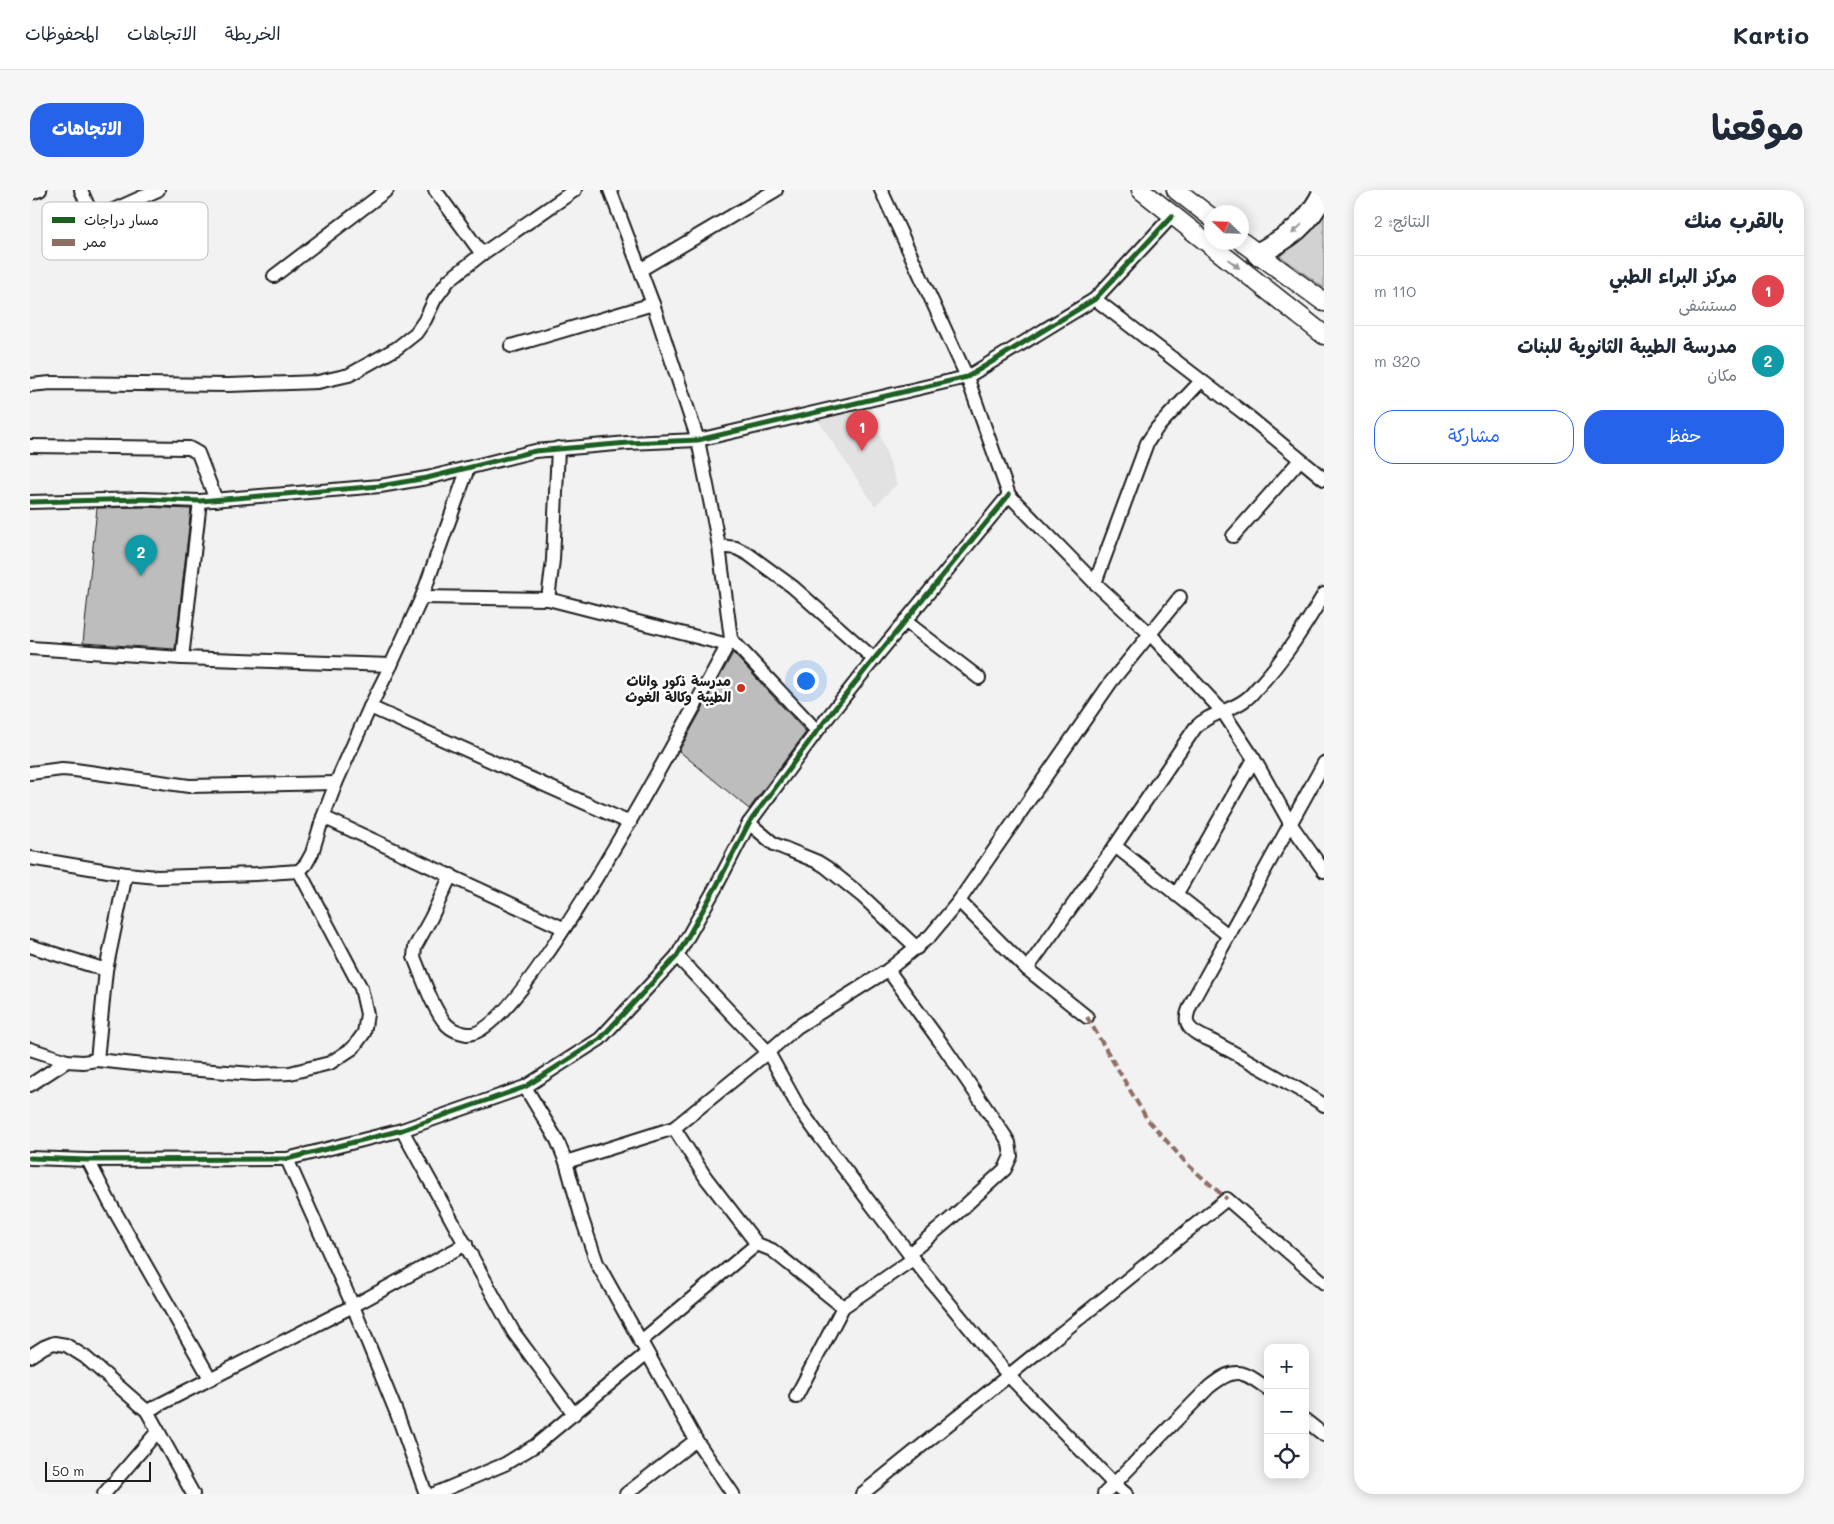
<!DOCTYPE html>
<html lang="ar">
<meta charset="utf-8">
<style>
body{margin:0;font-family:Mali,"Playpen Sans Arabic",sans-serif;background:#f6f6f7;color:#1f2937;direction:rtl}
.controls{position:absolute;right:15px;bottom:15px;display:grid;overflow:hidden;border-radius:10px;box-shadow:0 2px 12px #0003}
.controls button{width:45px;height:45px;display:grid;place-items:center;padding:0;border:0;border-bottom:1px solid #e0e1e3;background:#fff;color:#1f2937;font:25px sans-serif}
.compass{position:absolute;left:1174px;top:15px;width:45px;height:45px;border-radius:50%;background:#fff;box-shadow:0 2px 12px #0003;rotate:293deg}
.scale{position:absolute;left:15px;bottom:12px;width:106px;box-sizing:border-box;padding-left:5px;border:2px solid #1c1c1c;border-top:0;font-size:14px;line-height:18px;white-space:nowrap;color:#1c1c1c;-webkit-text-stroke:4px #fff;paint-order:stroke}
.you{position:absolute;left:775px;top:490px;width:18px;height:18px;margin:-12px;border:4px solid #fff;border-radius:50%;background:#1a73e8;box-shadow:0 0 0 8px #1a73e833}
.badge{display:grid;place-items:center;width:32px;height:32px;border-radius:50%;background:#2563eb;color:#fff;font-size:16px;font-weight:700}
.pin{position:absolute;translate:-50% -41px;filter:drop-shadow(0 1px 2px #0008)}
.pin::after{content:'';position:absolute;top:26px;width:18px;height:15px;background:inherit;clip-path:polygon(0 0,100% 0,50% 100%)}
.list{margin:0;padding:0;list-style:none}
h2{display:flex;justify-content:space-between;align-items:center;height:65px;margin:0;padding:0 20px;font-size:21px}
h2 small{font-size:16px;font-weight:400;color:#747a83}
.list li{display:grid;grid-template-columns:32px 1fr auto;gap:15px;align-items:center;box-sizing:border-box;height:70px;padding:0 20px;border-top:1px solid #e0e1e3}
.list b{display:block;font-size:19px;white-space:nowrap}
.list p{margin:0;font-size:16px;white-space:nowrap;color:#747a83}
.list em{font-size:16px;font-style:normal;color:#747a83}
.actions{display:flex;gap:10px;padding:15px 20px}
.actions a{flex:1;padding:11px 0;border:1px solid #2563eb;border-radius:20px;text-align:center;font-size:18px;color:#2563eb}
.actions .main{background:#2563eb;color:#fff}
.icon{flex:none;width:28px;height:28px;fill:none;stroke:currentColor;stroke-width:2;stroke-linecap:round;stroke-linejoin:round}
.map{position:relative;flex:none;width:1294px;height:1304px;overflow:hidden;direction:ltr;border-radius:20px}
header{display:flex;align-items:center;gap:30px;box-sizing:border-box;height:70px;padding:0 25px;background:#fff;border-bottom:1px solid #e0e1e3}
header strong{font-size:24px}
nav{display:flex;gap:28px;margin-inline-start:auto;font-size:18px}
.intro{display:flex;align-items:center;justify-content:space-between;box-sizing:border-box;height:120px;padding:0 30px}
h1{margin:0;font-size:35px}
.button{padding:12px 22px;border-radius:20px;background:#2563eb;color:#fff;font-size:18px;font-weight:700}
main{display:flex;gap:30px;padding:0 30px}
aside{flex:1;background:#fff;border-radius:20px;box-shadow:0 2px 12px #0003}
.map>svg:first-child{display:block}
.built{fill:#e2e2e2}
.green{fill:#d2d2d2;stroke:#777}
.building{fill:#bdbdbd;stroke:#1c1c1c;filter:url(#shadow)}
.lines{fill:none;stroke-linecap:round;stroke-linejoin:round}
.minor-casing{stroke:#1c1c1c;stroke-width:16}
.secondary-casing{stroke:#1c1c1c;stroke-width:21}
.trunk-casing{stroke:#1c1c1c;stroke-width:25}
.minor{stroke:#fff;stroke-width:12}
.secondary{stroke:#fff;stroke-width:18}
.trunk{stroke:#fff;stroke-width:21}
.quiet{stroke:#8d6e63;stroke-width:4;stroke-dasharray:8 4;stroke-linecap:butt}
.cycleway-casing{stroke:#fff;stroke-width:8}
.cycleway{stroke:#1b5e20;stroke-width:5}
.oneway{fill:#999}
.poi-dot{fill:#c8321e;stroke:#fff;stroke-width:2}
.labels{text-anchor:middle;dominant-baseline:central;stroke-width:5;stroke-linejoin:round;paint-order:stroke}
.poi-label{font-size:14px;font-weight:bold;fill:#1c1c1c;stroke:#fff;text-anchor:end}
.key{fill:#fff;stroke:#bbb;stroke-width:1}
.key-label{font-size:14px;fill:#1c1c1c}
</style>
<header>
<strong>Kartio</strong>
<nav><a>الخريطة</a><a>الاتجاهات</a><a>المحفوظات</a></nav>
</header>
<div class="intro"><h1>موقعنا</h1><a class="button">الاتجاهات</a></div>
<main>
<aside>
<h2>بالقرب منك<small>النتائج: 2</small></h2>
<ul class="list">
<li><span class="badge" style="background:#e0444e">1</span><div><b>مركز البراء الطبي</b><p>مستشفى</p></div><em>110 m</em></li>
<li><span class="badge" style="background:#0f9aa8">2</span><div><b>مدرسة الطيبة الثانوية للبنات</b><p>مكان</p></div><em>320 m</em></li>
</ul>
<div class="actions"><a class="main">حفظ</a><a>مشاركة</a></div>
</aside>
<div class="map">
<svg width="1294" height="1304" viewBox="0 0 1294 1304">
<defs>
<filter id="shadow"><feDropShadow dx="4.5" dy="-4.5" stdDeviation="0" flood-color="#0004"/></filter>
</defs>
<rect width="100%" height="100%" fill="#f2f2f2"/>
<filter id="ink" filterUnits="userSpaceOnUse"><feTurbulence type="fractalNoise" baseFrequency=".02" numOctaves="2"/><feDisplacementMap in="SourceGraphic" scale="10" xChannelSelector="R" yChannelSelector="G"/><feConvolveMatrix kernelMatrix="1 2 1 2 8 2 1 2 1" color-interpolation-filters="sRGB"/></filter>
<g filter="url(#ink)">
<path class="built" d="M841,218l26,76 -22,22 -58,-87z"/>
<path class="green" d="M1294,23v75l-45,-33c17,-12 32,-24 45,-42z"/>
<g class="building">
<path d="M112,317l49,2 -16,140 -92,-6 14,-135z"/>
<path d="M703,463l73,79 -57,77 -70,-58z"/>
</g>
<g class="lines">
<g class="minor-casing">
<g id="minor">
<path d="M51,0l10,23 5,3 15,-5 47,-21"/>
<path d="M405,0l47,64"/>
<path d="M580,0l43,114 45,136 21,106 12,93 86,92"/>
<path d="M851,0l86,187 42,118 86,88 54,50 74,79 31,47 36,64 34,48"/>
<path d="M0,3l10,-3"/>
<path d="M610,80l136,-80"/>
<path d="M244,86l113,-86"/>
<path d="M1065,109l154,118 75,62"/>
<path d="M481,156l142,-42"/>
<path d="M0,195l21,-2 177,2 90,-3 31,-7 48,-27 19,-15 9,-13 10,-21 14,-19 33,-26 93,-64"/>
<path d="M0,256l159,2 9,5 18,47"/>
<path d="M0,312l112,-3 58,2 180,-15 47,-8 108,-27 93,-8 70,-3 269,-63 128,-78 77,-83"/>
<path d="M1203,346l67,-76"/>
<path d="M689,356l17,2 12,6 45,33 81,72"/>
<path d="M1065,393l52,-140 10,-15 44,-47"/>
<path d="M392,407l126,2 180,46"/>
<path d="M518,409l5,-39 5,-112"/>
<path d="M875,431l74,57"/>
<path d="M0,458l152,10 209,7"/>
<path d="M152,468l18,-157"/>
<path d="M340,517l260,116"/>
<path d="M1294,573l-131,237c-3,7 -9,17 -5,25 4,8 18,13 26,17 37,20 74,40 110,63"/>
<path d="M0,583l32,-4 13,1 114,16 147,-3"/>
<path d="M293,627l240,111"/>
<path d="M719,633l25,21 44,18 8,5 36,29 55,52"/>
<path d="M1085,656l113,89"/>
<path d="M0,668l96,16 31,3 99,-3 43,-3 7,-7 6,-11 11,-36 13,-34 34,-76 21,-42 31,-68 46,-129"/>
<path d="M421,685l-20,43 -16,29 -1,10c8,19 19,53 33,68 5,5 14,8 20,9 53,6 234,-341 264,-395"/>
<path d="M1146,705l78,-136"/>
<path d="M929,711l68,68 60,48"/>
<path d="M0,756l76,24"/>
<path d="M647,766l91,96 31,56 18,25 96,126 95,116 106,109 12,10"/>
<path d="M997,779l88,-123 80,-118c14,-15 34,-16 50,-28 6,-4 9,-9 14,-14 26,-28 46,-60 65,-92"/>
<path d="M858,780l56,77 61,89 4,7 2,13 -6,13 -49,45 -47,40"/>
<path d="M0,859l37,12 16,1 14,-2 75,8 82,6 36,-1 40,-10 23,-15 11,-15 3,-19 -6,-26 -62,-117"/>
<path d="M67,870l9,-90 20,-96"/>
<path d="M0,895l37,-24"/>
<path d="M495,897l32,53 9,22 16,57 15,44 99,177 37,54"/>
<path d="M644,938l32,50 51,66 15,6 71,57"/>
<path d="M372,940l112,203 60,81"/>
<path d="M0,968l58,2 199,-1 115,-29 123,-43 75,-48 77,-83 40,-71 32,-62 68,-92 57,-72 135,-164"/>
<path d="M257,969l66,147 44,108 29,80"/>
<path d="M58,970l22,43 100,175"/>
<path d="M536,972l108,-34 94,-76 29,-25 91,-57 42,-34 29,-35 152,-219 69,-85"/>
<path d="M610,1152l117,-98"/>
<path d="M0,1166l14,-9 10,-4 12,2 19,12 62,54 46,83"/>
<path d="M766,1207l47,-90 70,-48"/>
<path d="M117,1221l206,-105 113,-62"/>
<path d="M1275,1230l19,15"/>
<path d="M74,1304l54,-63"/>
<path d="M404,1304l71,-30 31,-19 111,-92"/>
<path d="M596,1304l70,-54"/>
<path d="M832,1304l365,-295 97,84"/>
<path d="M1074,1304l105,-107c26,-21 33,-17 59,2"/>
</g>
</g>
<g class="secondary-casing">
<g id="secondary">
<path d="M1111,0l183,145"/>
<path d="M1146,0l36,28"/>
<path d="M1212,52l82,60"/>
</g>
</g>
<g class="trunk-casing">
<path id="trunk" d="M1228,64c31,-17 50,-29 66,-62"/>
</g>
<use href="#minor" class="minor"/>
<use href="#secondary" class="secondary"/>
<use href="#trunk" class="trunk"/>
<path class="quiet" d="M1057,827l60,102 41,46 39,34"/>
<g class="cycleway-casing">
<g id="cycleway">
<path d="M0,312l112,-3 58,2 180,-15 47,-8 108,-27 93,-8 70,-3 269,-63 128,-78 77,-83"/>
<path d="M0,968l58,2 199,-1 115,-29 123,-43 75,-48 77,-83 40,-71 32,-62 68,-92 57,-72 135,-164"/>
</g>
</g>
<use href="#cycleway" class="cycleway"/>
</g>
<defs><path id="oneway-solid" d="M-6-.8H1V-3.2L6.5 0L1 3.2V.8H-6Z" transform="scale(1.25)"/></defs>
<g class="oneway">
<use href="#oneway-solid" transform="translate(1267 39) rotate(137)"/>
<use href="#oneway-solid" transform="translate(1204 74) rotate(38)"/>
</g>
</g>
<circle class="poi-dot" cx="711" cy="498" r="5"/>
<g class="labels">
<g class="poi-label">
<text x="701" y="490">مدرسة ذكور واناث<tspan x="701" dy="16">الطيبة وكالة الغوث</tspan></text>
</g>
</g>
<rect x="12" y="12" width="166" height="58" rx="8" class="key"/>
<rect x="22" y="27" width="23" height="6" fill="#1b5e20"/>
<rect x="22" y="49" width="23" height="7" fill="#8d6e63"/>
<g class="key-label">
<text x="54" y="35">مسار دراجات</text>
<text x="54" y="57">ممر</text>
</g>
</svg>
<div class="controls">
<button>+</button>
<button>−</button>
<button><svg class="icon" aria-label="locate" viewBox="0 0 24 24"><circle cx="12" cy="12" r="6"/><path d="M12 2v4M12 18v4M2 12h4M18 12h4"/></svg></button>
</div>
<svg class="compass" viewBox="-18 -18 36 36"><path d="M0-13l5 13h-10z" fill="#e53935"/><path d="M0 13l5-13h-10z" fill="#747a83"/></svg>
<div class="scale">50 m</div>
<div class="you"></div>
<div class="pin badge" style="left:832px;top:261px;background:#e0444e">1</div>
<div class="pin badge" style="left:111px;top:386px;background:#0f9aa8">2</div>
</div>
</main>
